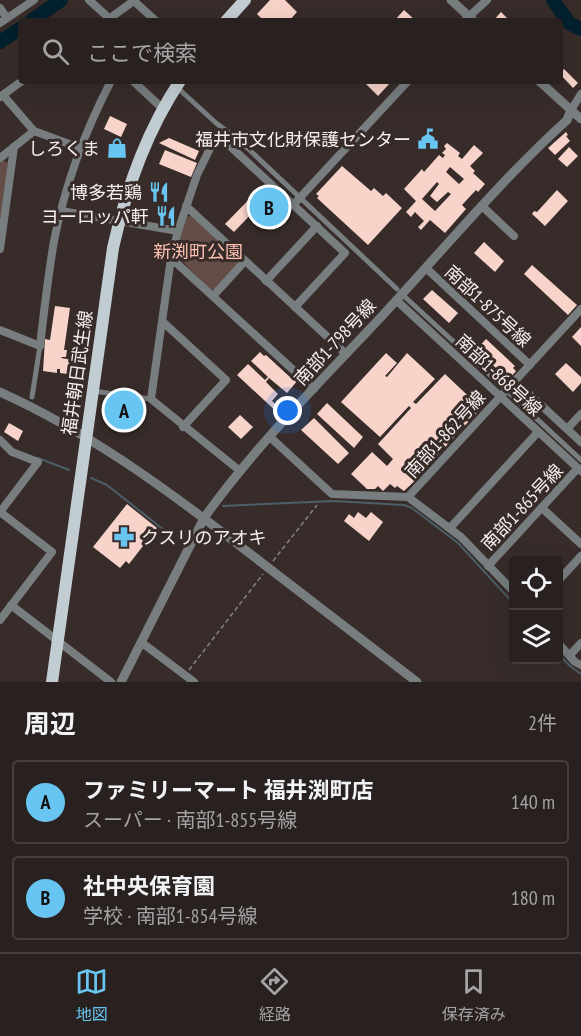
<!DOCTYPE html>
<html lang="ja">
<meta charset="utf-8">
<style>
body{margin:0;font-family:"PT Sans Narrow","Noto Sans JP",sans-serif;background:#312928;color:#f1f3f6}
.controls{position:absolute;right:18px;bottom:18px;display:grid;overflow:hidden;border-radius:6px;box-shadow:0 6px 24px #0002}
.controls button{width:54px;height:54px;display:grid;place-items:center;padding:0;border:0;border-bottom:2px solid #453e3d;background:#29211f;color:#f1f3f6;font:30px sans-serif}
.you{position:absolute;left:288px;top:411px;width:21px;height:21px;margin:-15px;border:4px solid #fff;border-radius:50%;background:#1a73e8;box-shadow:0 0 0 9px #1a73e833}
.badge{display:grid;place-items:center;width:39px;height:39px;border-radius:50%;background:#68c4f0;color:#111;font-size:20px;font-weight:700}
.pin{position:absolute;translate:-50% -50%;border:3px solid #fff;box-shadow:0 2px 6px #0006}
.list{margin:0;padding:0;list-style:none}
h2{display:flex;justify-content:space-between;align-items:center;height:78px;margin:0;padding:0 24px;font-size:26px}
h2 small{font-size:20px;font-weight:400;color:#a5a3a4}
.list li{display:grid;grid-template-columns:39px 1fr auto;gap:18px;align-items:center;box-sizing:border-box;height:84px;margin:0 12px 12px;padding:0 12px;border:2px solid #453e3d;border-radius:6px}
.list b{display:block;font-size:22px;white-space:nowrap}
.list p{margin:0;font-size:20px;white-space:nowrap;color:#a5a3a4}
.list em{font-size:20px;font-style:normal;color:#a5a3a4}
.icon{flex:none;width:33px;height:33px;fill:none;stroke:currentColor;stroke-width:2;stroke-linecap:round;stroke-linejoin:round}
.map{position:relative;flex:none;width:581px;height:682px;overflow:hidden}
.search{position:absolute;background:#29211f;box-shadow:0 6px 24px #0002;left:18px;right:18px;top:18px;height:66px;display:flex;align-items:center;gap:15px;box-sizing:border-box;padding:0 21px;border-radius:6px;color:#a5a3a4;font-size:22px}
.sheet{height:270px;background:#29211f}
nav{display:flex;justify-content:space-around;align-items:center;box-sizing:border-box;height:84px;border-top:2px solid #453e3d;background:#29211f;font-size:16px;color:#a5a3a4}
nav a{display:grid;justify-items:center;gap:3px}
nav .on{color:#68c4f0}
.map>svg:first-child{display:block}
.green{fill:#654d47}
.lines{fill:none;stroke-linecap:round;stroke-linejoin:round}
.stream{stroke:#4c5e67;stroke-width:2}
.river{stroke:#02202d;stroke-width:14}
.building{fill:#f8d3ca;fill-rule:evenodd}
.path{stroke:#8b817f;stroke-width:1.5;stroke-dasharray:4.5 3;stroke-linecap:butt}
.pedestrian{stroke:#787e80;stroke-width:5}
.minor{stroke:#787e80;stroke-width:8}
.tertiary{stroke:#787e80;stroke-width:9}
.primary{stroke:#c2cdd3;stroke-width:12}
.labels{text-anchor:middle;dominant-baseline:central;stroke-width:6;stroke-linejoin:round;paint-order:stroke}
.poi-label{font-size:18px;fill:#f8f0ee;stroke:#372c29;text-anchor:end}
.park-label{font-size:18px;fill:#ffc2b3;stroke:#372c29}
.street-label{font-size:18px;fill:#f8f0ee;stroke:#372c29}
</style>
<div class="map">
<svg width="581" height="682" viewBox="0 0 581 682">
<rect width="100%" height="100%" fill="#372c29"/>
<g class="green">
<path d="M3,160l5,3 -8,59v-60z"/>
<path d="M191,216l47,43v4l-24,26h-4l-34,-34 9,-38z"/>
</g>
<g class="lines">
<g class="stream">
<path d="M38,458l31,12"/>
<path d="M91,478l16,7 57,45"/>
<path d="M223,506l111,-5 70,4 8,3 46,35 56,61"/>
<path d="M558,654l12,12 11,8"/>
</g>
<g class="river">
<path d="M553,0l16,23 12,6"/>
<path d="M31,21l30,-21"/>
<path d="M0,42l21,-14"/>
</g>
</g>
<g class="building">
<path d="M270,0h15l12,12 -8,9h-31l3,-3 -4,-4z"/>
<path d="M404,10l12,11h-22z"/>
<path d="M501,12l8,8 -16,1z"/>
<path d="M564,69l14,14 -5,5 -13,-14z"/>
<path d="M363,81h29l-14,15z"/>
<path d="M110,116l17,8 -6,13 -17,-8z"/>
<path d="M566,132l2,3 -2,1 4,5 -15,14 -7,-7z"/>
<path d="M169,138l30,13 -4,9 -36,-17z"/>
<path d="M447,143l13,10 -2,3 4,3 12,-14 9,8 -13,13 5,5 -2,2 12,11 -7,8 -2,-2 -14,15 4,4 -21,24 -15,-13 -9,10 -3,-3 6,-6 -9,-9 -4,5 -5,-5 10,-11 -12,-12 18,-20 2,3 15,-17 4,3 2,-3 -3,-2 4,-4 -2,-3zM450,167l14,12 -5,5 -13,-12zM437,182l2,2 -9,12 7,6 11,-10 3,2 -16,17 -13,-12z"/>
<path d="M569,147l9,9 -11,11 -9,-8z"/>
<path d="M165,150l32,13 -6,14 -32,-13z"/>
<path d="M342,166l29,25 3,-3 9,8 3,-3 16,15 -34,37 -51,-47 2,-2 -3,-2z"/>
<path d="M261,187l11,11 3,-1 11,10 -14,14 -13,-15 -25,26 -9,-8z"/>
<path d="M557,190l11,11 -23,25 -13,-12 2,-3 3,1z"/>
<path d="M484,242l20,19 -9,11 -21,-19z"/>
<path d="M532,265l45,40 -9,10 -44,-41z"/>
<path d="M432,290l26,23 -9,10 -26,-24z"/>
<path d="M55,306l15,2 -6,42h3l-1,7h-4l-1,1 17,3 1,-7 5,1 -2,21 -22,-3v-4h-3v4l-14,-2 2,-32 5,1z"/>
<path d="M581,327v19l-9,-9z"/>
<path d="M486,339l29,27 -2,2 3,3 -6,7 -3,-3 -2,1 -29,-26z"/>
<path d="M260,352l4,4 2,-1 25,23 2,-2 5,4 -11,13 -18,-15 -3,4 12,12 -6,7 10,9 -3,4 -42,-39 11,-11 17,16 3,-3 -17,-16z"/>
<path d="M386,353l11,10 -12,13 2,1 20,-24 28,26 -22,23 3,2 29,-30 36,34 -58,63 1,1 -20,19 -7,-5 -2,2 -5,-4 -7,7 -5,-5 -3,3h-8l-16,-15 21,-22 15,14 6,-7 -15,-15 33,-36 -2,-2 -29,31 -39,-35z"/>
<path d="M566,363l15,14v6l-8,9 -18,-18z"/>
<path d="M119,401l18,2 -1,12 -18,-2z"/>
<path d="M327,403l36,34 -9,11 -37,-34z"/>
<path d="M240,415l13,12 -12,12 -13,-12z"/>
<path d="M314,418l35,35 -11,11 -37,-34z"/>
<path d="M9,423l14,8 -5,10 -14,-9z"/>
<path d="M127,504l30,24 -28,36 -3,-3 -6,7 -27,-21z"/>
<path d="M358,512l8,6 5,-6 12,10 -14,19 -25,-20 5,-7 5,4z"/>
</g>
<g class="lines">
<g class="path">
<path d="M273,561l44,-56"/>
<path d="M189,670l74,-96"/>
</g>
<g class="pedestrian">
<path d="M180,90l36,33 24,18 157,148"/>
<path d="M405,297l98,90"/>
<path d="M100,392l51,7"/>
<path d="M508,392l73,68"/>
<path d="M32,397l8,-51"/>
</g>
<g class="minor">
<path d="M89,0l20,18"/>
<path d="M134,1l22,20"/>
<path d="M0,8l7,10"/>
<path d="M106,21l29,-21"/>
<path d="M464,21l23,-21"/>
<path d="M0,23l34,-23"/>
<path d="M133,81l30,28"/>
<path d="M3,95l31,36 46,17"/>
<path d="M0,97l22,-16"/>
<path d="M571,110l10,-16"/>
<path d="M0,158l34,-27"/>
<path d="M294,204l114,-123"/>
<path d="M186,206l160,148"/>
<path d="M482,206l32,30"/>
<path d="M61,211l117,20"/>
<path d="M0,249l14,-102"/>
<path d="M171,258l143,131"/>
<path d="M426,268l104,97"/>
<path d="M266,281l51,-55"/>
<path d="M213,296l31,-34"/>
<path d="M396,300l185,171"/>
<path d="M163,322l63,58 -43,47"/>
<path d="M0,330l40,16c4,-35 8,-70 14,-105 11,-56 31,-110 57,-160"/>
<path d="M515,381l66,61"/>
<path d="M567,429l14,-15"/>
<path d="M270,437l62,57 76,3 173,-188"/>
<path d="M0,440l12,12 26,10 -38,50"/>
<path d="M240,471l-89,-72 20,-141 7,-27 19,-56 20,-41 128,119 -50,54"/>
<path d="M408,497l53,40 53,55"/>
<path d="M542,508l39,36"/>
<path d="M0,512l52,40 -52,68"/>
<path d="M450,528l88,-96"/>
<path d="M488,566l90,-98"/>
<path d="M558,581l23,-25"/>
<path d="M11,605l100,77"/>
<path d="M141,642l53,40"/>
<path d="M558,643l17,19 6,3"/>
<path d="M570,655l11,-12"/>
</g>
<g class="tertiary">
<path d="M451,0l23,21"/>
<path d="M539,81l42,38"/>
<path d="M0,392c87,39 165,96 240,154 59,45 118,91 177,136"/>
<path d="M121,682l83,-164c52,-73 117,-137 178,-202 61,-66 119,-136 185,-196l4,-10"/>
</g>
<g class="primary">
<path d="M226,21l19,-21"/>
<path d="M52,682l61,-434c13,-59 33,-116 67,-167"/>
</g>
</g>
<defs>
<g id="civic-bare" transform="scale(1.62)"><path d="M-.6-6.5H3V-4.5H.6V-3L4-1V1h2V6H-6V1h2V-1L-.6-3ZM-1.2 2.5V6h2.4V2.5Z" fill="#68c4f0" stroke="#372c29" stroke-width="2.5" paint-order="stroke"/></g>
<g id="shop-bare" transform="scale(1.62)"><path d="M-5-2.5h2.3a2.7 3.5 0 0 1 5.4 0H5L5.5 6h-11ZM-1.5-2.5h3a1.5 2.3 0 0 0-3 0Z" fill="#68c4f0" stroke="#372c29" stroke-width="2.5" paint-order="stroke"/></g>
<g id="restaurant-bare" transform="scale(1.62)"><path d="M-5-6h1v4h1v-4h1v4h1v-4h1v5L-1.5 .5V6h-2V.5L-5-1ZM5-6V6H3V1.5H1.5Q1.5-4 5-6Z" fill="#68c4f0" stroke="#372c29" stroke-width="2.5" paint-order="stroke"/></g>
<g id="pharmacy-bare" transform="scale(1.62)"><path d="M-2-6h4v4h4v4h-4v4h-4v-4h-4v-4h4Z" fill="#68c4f0" stroke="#372c29" stroke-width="2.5" paint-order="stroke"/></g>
</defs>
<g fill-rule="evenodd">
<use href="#civic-bare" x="428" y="139"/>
<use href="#shop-bare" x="117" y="148"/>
<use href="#restaurant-bare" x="159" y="192"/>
<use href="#restaurant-bare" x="166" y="216"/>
<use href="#pharmacy-bare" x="124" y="537"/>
</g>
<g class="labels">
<g class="poi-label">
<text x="411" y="139">福井市文化財保護センター</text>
<text x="100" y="148">しろくま</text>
<text x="142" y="192">博多若鶏</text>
<text x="149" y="216">ヨーロッパ軒</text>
<text x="141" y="537" text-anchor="start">クスリのアオキ</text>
</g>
<g class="park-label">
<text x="198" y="251">新渕町公園</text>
</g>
<g class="street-label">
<text transform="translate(488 306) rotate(43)">南部1-875号線</text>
<text transform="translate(335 342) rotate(-47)">南部1-798号線</text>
<text transform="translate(77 373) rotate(-82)">福井朝日武生線</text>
<text transform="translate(499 375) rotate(43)">南部1-868号線</text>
<text transform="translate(445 434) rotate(-48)">南部1-862号線</text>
<text transform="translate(522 507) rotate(-47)">南部1-865号線</text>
</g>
</g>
</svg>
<div class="controls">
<button><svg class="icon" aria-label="locate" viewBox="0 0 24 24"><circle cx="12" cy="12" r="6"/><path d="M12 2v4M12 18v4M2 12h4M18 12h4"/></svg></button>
<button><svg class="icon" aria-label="layers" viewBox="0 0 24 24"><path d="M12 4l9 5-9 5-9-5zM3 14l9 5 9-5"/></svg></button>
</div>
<div class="you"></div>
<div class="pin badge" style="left:124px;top:410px">A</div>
<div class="pin badge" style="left:269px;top:207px">B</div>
<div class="search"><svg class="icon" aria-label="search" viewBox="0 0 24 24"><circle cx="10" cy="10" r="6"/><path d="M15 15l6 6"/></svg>ここで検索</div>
</div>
<section class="sheet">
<h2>周辺<small>2件</small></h2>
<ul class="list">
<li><span class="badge">A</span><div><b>ファミリーマート 福井渕町店</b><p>スーパー · 南部1-855号線</p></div><em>140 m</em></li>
<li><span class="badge">B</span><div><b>社中央保育園</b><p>学校 · 南部1-854号線</p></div><em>180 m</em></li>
</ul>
</section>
<nav>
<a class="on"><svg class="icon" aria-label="map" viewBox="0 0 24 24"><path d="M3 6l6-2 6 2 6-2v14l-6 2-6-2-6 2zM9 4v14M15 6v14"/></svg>地図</a>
<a><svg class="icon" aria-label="directions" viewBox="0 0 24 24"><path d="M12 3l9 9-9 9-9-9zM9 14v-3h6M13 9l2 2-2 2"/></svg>経路</a>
<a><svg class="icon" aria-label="saved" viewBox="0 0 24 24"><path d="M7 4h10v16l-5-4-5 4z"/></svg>保存済み</a>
</nav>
